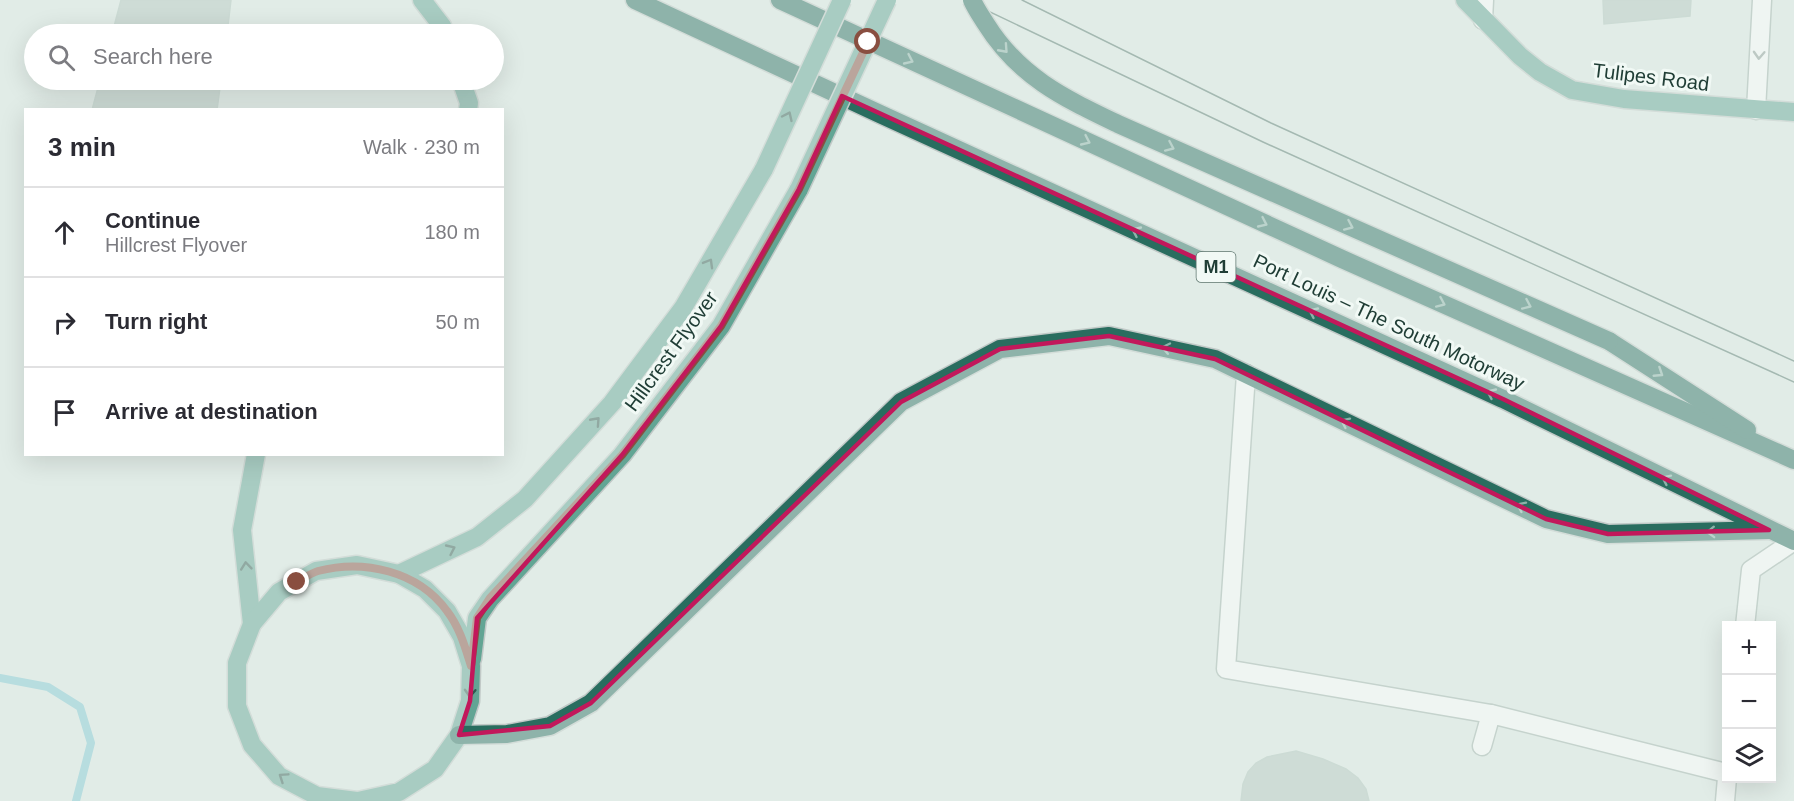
<!DOCTYPE html>
<meta charset="utf-8">
<style>
body{margin:0;font-family:Helvetica,sans-serif;background:#f2f2f3;color:#2b2b33}
.controls{position:absolute;right:18px;bottom:18px;display:grid;overflow:hidden;border-radius:0px;box-shadow:0 6px 24px #0002}
.controls button{width:54px;height:54px;display:grid;place-items:center;padding:0;border:0;border-bottom:2px solid #e1e1e2;background:#fff;color:#2b2b33;font:30px sans-serif}
.stop{position:absolute;width:18px;height:18px;margin:-14px;border:4px solid #894e40;border-radius:50%;background:#fff}
.stop.end{background:#894e40;border-color:#fff;box-shadow:0 2px 6px #0008}
.list{margin:0;padding:0;list-style:none}
h2{display:flex;justify-content:space-between;align-items:center;height:78px;margin:0;padding:0 24px;font-size:26px}
h2 small{font-size:20px;font-weight:400;color:#7c7c81}
.list li{display:grid;grid-template-columns:39px 1fr auto;gap:18px;align-items:center;box-sizing:border-box;height:90px;padding:0 24px;border-top:2px solid #e1e1e2}
.list b{display:block;font-size:22px;white-space:nowrap}
.list p{margin:0;font-size:20px;white-space:nowrap;color:#7c7c81}
.list em{font-size:20px;font-style:normal;color:#7c7c81}
.icon{flex:none;width:33px;height:33px;fill:none;stroke:currentColor;stroke-width:2;stroke-linecap:round;stroke-linejoin:round}
.map{position:relative;flex:none;width:1794px;height:801px;overflow:hidden}
.search{position:absolute;background:#fff;box-shadow:0 6px 24px #0002;left:24px;top:24px;width:480px;height:66px;display:flex;align-items:center;gap:15px;box-sizing:border-box;padding:0 21px;border-radius:33px;color:#7c7c81;font-size:22px}
.panel{position:absolute;background:#fff;box-shadow:0 6px 24px #0002;left:24px;top:108px;width:480px;height:348px;border-radius:0px}
.map>svg:first-child{display:block}
.lines{fill:none;stroke-linecap:round;stroke-linejoin:round}
.stream{stroke:#84c9d6;stroke-width:8}
.building{fill:#b6c7c0;stroke:#b2c6be;stroke-width:1.5}
.minor-casing{stroke:#a3b4ae;stroke-width:21}
.major-casing{stroke:#c1c9c7;stroke-width:21}
.highway-casing{stroke:#c1c9c7;stroke-width:21}
.minor{stroke:#fff;stroke-width:18}
.major{stroke:#62a594;stroke-width:18}
.highway{stroke:#296d5f;stroke-width:18}
.tram{stroke:#5a7a71;stroke-width:1.5}
.major-bridge-casing{stroke:#c1c9c7;stroke-width:21;stroke-linecap:butt}
.highway-bridge-casing{stroke:#c1c9c7;stroke-width:21;stroke-linecap:butt}
.major-bridge{stroke:#62a594;stroke-width:18}
.highway-bridge{stroke:#296d5f;stroke-width:18}
.oneway{stroke:#8db3aa}
.oneway2{stroke:#909e9a}
.oneway3{stroke:#30584e}
.route{stroke:#894e40;stroke-width:8}
.marked{fill:none;stroke:#c2185b;stroke-width:4.5;stroke-linejoin:round}
.labels{text-anchor:middle;dominant-baseline:central;stroke-width:6;stroke-linejoin:round;paint-order:stroke}
.shield{fill:#f1f9f5;stroke:#5f766f;stroke-width:1.5}
.shield-label{font-size:18px;font-weight:bold;fill:#203e36}
.street-label{font-size:20px;fill:#203e36;stroke:#f1f9f5}
</style>
<div class="map">
<svg width="1794" height="801" viewBox="0 0 1794 801">
<rect width="100%" height="100%" fill="#e1ece7"/>
<g class="lines">
<path class="stream" d="M0,678l48,9 32,20 11,36 -15,58"/>
</g>
<g class="building">
<path d="M121,0h110l-4,34h-115z"/>
<path d="M1603,0h88l-1,16 -86,8z"/>
<path d="M100,80h121l-4,30h-125z"/>
<path d="M1296,751l27,8 23,10 12,9 8,11 3,12h-128l2,-17 5,-12 8,-9 11,-6z"/>
</g>
<g class="lines">
<g class="minor-casing">
<g id="minor">
<path d="M1483,20l1,-20"/>
<path d="M1756,110l6,-110"/>
<path d="M1246,374l-20,295 265,45"/>
<path d="M1745,626l6,-56 43,-29"/>
<path d="M1482,746l9,-32 235,59"/>
<path d="M1725,801l2,-23"/>
</g>
</g>
<g class="major-casing">
<g id="major">
<path d="M422,0l20,26 3,8"/>
<path d="M1465,0l55,56 20,16 32,18 52,9 170,13"/>
<path d="M461,80l8,23 -1,7"/>
<path d="M399,574l78,-37 48,-38 87,-96 71,-95 81,-139"/>
<path d="M252,624l-10,-94 14,-76"/>
<path d="M472,659l5,-41 13,-19 132,-144 99,-129 78,-137"/>
<path d="M357,801l-40,-5 -38,-20 -27,-31 -15,-39v-43l15,-39 27,-32 37,-21 41,-6 42,9 26,15 22,22 15,26 9,29 -1,35 -11,34 -24,34 -36,23 -41,9"/>
</g>
</g>
<g class="highway-casing">
<g id="highway">
<path d="M635,0l245,114 623,285 291,142"/>
<path d="M780,0l562,259 452,201"/>
<path d="M1609,341l138,89"/>
<path d="M459,735l48,-1 43,-8 41,-23 310,-301 99,-53 109,-13 106,23 331,160 62,15 161,-4"/>
</g>
</g>
<use href="#minor" class="minor"/>
<use href="#major" class="major"/>
<use href="#highway" class="highway"/>
<g class="tram">
<path d="M965,0l298,142 531,240"/>
<path d="M1022,0l249,123 523,238"/>
</g>
<g class="major-bridge-casing">
<g id="major-bridge">
<path d="M764,169l78,-169"/>
<path d="M799,189l88,-189"/>
</g>
</g>
<g class="highway-bridge-casing">
<path id="highway-bridge" d="M972,0c4,9 9,16 14,24 33,53 78,74 132,100l491,217"/>
</g>
<use href="#major-bridge" class="major-bridge"/>
<use href="#highway-bridge" class="highway-bridge"/>
</g>
<defs><path id="oneway-chevron" d="M-2-3.5L2.5 0L-2 3.5" fill="none" stroke-width="1.6" stroke-linecap="round" stroke-linejoin="round" transform="scale(1.5)"/></defs>
<g class="oneway">
<use href="#oneway-chevron" transform="translate(1004 49) rotate(48)"/>
<use href="#oneway-chevron" transform="translate(909 60) rotate(25)"/>
<use href="#oneway-chevron" transform="translate(1086 141) rotate(25)"/>
<use href="#oneway-chevron" transform="translate(1170 147) rotate(24)"/>
<use href="#oneway-chevron" transform="translate(1263 223) rotate(25)"/>
<use href="#oneway-chevron" transform="translate(1349 226) rotate(24)"/>
<use href="#oneway-chevron" transform="translate(1136 231) rotate(-155)"/>
<use href="#oneway-chevron" transform="translate(1441 303) rotate(24)"/>
<use href="#oneway-chevron" transform="translate(1527 305) rotate(24)"/>
<use href="#oneway-chevron" transform="translate(1313 312) rotate(-155)"/>
<use href="#oneway-chevron" transform="translate(1166 348) rotate(-168)"/>
<use href="#oneway-chevron" transform="translate(1659 373) rotate(33)"/>
<use href="#oneway-chevron" transform="translate(1491 393) rotate(-155)"/>
<use href="#oneway-chevron" transform="translate(1345 422) rotate(-154)"/>
<use href="#oneway-chevron" transform="translate(1666 479) rotate(-154)"/>
<use href="#oneway-chevron" transform="translate(1521 506) rotate(-154)"/>
<use href="#oneway-chevron" transform="translate(1711 532) rotate(178)"/>
</g>
<use class="oneway2" href="#oneway-chevron" transform="translate(1759 55) rotate(93)"/>
<g class="oneway3">
<use href="#oneway-chevron" transform="translate(788 116) rotate(-65)"/>
<use href="#oneway-chevron" transform="translate(709 263) rotate(-60)"/>
<use href="#oneway-chevron" transform="translate(596 421) rotate(-48)"/>
<use href="#oneway-chevron" transform="translate(451 549) rotate(-25)"/>
<use href="#oneway-chevron" transform="translate(246 566) rotate(-96)"/>
<use href="#oneway-chevron" transform="translate(470 693) rotate(93)"/>
<use href="#oneway-chevron" transform="translate(283 777) rotate(-146)"/>
</g>
<g class="lines">
<path class="route" d="M297,582c7,-4 14,-9 21,-11 46,-12 100,0 129,40 13,17 18,36 24,55l6,-48 13,-20 132,-143 99,-129 78,-137 69,-147"/>
</g>
<path d="M0 0H1794V801H0ZM842,96l661,303 266,131 -161,4 -62,-15 -331,-160 -106,-23 -109,13 -99,53 -310,301 -41,23 -91,9 11,-34 7,-83 145,-163 99,-129 78,-137z" fill="#e1ece7" fill-opacity=".55" fill-rule="evenodd"/>
<path class="marked" d="M842,96l661,303 266,131 -161,4 -62,-15 -331,-160 -106,-23 -109,13 -99,53 -310,301 -41,23 -91,9 11,-34 7,-83 145,-163 99,-129 78,-137z"/>
<g class="labels">
<rect class="shield" x="1196.5" y="252" width="39" height="30" rx="4.5"/>
<g class="shield-label">
<text x="1216" y="267">M1</text>
</g>
<g class="street-label">
<text transform="translate(1651 77) rotate(7)">Tulipes Road</text>
<text transform="translate(1389 322) rotate(25)">Port Louis – The South Motorway</text>
<text transform="translate(671 351) rotate(-54)">Hillcrest Flyover</text>
</g>
</g>
</svg>
<div class="controls">
<button>+</button>
<button>−</button>
<button><svg class="icon" aria-label="layers" viewBox="0 0 24 24"><path d="M12 4l9 5-9 5-9-5zM3 14l9 5 9-5"/></svg></button>
</div>
<div class="stop" style="left:868px;top:42px"></div>
<div class="stop end" style="left:297px;top:582px"></div>
<div class="search"><svg class="icon" aria-label="search" viewBox="0 0 24 24"><circle cx="10" cy="10" r="6"/><path d="M15 15l6 6"/></svg>Search here</div>
<section class="panel">
<h2>3 min<small>Walk · 230 m</small></h2>
<ul class="list">
<li><svg class="icon" aria-label="ahead" viewBox="0 0 24 24"><path d="M12 20V5M6 11l6-6 6 6"/></svg><div><b>Continue</b><p>Hillcrest Flyover</p></div><em>180 m</em></li>
<li><svg class="icon" aria-label="right" viewBox="0 0 24 24"><path d="M7 20v-9h11M14 6l5 5-5 5"/></svg><div><b>Turn right</b></div><em>50 m</em></li>
<li><svg class="icon" aria-label="arrive" viewBox="0 0 24 24"><path d="M6 21V4h12l-3 4 3 4H6"/></svg><div><b>Arrive at destination</b></div></li>
</ul>
</section>
</div>
